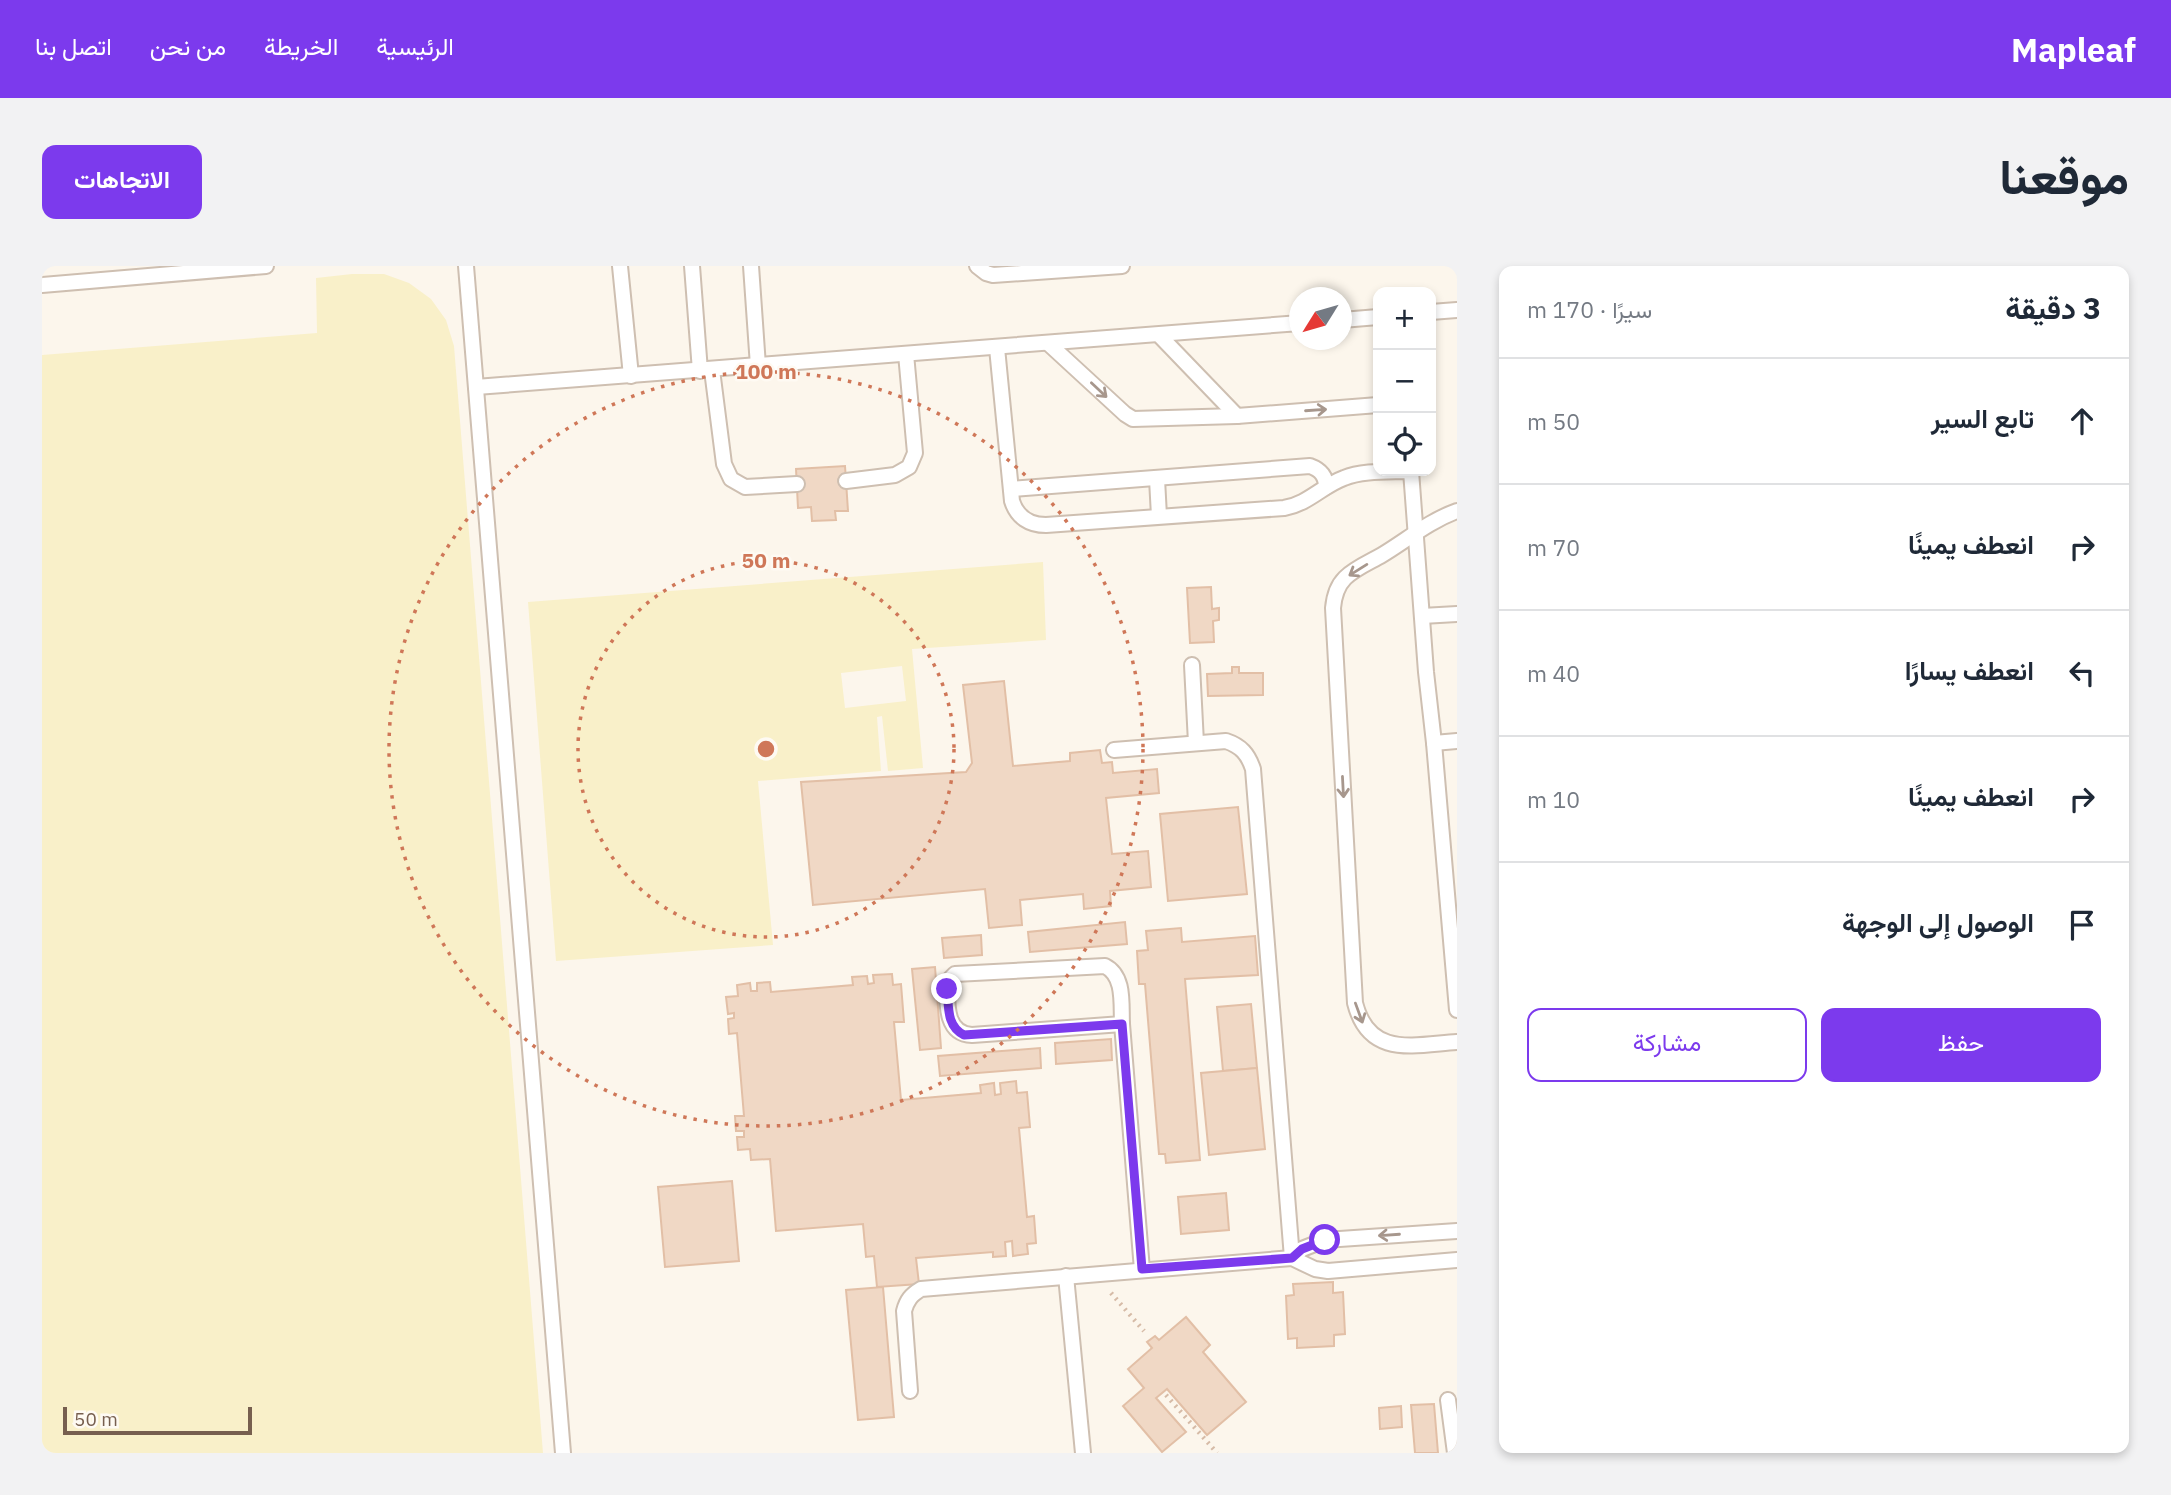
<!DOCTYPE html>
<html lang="ar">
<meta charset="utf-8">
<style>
body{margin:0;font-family:"IBM Plex Sans",Vazirmatn,sans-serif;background:#f2f2f3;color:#1f2937;direction:rtl}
.controls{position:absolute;right:21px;top:21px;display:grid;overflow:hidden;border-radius:14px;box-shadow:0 4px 10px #0003}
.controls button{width:63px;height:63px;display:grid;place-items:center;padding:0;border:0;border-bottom:2px solid #e0e1e3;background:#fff;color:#1f2937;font:35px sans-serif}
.compass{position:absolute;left:1247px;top:21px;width:63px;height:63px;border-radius:50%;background:#fff;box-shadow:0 4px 10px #0003;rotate:233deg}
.scale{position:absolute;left:21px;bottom:18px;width:189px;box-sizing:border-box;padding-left:7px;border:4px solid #775f4f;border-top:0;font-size:19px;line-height:24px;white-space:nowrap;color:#775f4f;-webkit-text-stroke:5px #fefaf3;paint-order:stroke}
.stop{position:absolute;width:21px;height:21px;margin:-16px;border:5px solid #7c3aed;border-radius:50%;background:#fff}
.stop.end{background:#7c3aed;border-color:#fff;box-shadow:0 2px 7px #0008}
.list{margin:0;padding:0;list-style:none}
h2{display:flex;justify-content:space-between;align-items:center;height:91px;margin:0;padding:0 28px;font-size:30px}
h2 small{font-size:23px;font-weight:400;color:#747a83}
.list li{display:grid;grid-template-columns:46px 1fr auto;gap:21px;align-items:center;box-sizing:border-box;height:126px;padding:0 28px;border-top:2px solid #e0e1e3}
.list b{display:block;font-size:26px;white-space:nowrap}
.list em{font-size:23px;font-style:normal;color:#747a83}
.actions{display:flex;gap:14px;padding:21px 28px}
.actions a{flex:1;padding:16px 0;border:2px solid #7c3aed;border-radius:14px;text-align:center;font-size:24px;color:#7c3aed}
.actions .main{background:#7c3aed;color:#fff}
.icon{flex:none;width:38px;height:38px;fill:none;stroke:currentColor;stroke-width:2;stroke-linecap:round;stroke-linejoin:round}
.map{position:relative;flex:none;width:1415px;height:1187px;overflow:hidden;direction:ltr;border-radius:14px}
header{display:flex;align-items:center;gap:42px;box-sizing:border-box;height:98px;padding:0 35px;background:#7c3aed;color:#fff}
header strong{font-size:33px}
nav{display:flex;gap:38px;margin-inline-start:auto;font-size:24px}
.intro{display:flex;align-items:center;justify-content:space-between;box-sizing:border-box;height:168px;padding:0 42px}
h1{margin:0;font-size:49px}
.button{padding:18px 32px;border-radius:14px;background:#7c3aed;color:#fff;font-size:24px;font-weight:700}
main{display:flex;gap:42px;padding:0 42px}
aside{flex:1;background:#fff;border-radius:14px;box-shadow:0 4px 10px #0003}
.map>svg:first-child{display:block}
.sand{fill:#f9f0c9;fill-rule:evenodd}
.building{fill:#f0d8c5;stroke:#e2bfa6;stroke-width:2}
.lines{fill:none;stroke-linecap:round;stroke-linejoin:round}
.service-casing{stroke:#cebfb1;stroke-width:18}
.path{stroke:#d6bba7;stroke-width:4.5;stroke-dasharray:2 5;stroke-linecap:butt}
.service{stroke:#fff;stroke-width:14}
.oneway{stroke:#a7978d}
.route{stroke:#7c3aed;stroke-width:9}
.ring{fill:none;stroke:#cf7758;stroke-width:3.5;stroke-dasharray:3.5 7}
.centre{fill:#cf7758;stroke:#fefaf3;stroke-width:3.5}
.ring-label{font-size:21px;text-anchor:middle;font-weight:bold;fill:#cf7758;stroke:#fefaf3;stroke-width:5;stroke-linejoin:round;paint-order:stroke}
</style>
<header>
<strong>Mapleaf</strong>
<nav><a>الرئيسية</a><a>الخريطة</a><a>من نحن</a><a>اتصل بنا</a></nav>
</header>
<div class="intro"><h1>موقعنا</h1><a class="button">الاتجاهات</a></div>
<main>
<aside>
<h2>3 دقيقة<small>سيرًا · 170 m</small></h2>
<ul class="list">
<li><svg class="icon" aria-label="ahead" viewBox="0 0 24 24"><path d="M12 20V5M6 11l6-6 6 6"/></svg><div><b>تابع السير</b></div><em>50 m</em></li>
<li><svg class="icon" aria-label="right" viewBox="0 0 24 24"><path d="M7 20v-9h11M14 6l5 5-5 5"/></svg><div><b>انعطف يمينًا</b></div><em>70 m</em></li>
<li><svg class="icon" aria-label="left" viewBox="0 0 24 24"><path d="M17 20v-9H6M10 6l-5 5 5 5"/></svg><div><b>انعطف يسارًا</b></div><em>40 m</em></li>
<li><svg class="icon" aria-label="right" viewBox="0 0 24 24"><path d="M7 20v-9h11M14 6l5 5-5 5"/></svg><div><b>انعطف يمينًا</b></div><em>10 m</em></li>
<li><svg class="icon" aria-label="arrive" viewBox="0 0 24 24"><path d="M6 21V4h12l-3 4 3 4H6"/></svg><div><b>الوصول إلى الوجهة</b></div></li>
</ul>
<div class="actions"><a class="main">حفظ</a><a>مشاركة</a></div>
</aside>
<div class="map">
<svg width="1415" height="1187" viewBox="0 0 1415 1187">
<rect width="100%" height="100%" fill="#fcf6ec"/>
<g class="sand">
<path d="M310,8h32l25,9 22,16 15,21 8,26 89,1107h-501v-1098l275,-22 -1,-55z"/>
<path d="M1001,296l3,78 -134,9 11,119 -35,3 -6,-55 -5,1 4,54 -123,10 15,164 -217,16 -28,-359zM860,400l4,35 -61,7 -4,-35z"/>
</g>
<g class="building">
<path d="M803,200l3,45h-13l1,9 -24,1 -1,-14 -13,1 -2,-39z"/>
<path d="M1169,321l1,22 7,-1v12l-6,1 1,21 -24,1 -3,-55z"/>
<path d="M1190,401h7v6h24v22l-55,1 -1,-22 25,-1z"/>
<path d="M962,415l9,85 57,-5v-8l30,-3 2,13 10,-1 1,11 44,-4 2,24 -53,5 6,56 36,-3 3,36 -41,4 1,15 -27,3 -1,-15 -63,6 2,25 -33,3 -4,-39 -172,16 -12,-123 165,-10 6,-9 -9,-78z"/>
<path d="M1196,541l9,87 -79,7 -8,-87z"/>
<path d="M1083,656l2,22 -97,8 -2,-20z"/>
<path d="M1139,662l1,14 73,-6 3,39 -73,4 15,181 -34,3 -1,-9h-6l-14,-170h-6l-2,-33 11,-1 -2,-19z"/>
<path d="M939,669l1,20 -38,3 -2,-20z"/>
<path d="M893,701l6,81 -21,2 -8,-81z"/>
<path d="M850,708l1,11 8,-1 3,38h-10l7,78 80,-7 -1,-8 14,-2 1,12 6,-1 -1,-11 16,-2 1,12 10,-1 3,35 -11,1 8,89 7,-1 2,27 -9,1 1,10 -15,2 -1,-15 -7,1 1,14 -13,1v-5l-77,6 3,26 -42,3 -3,-31 -8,1 -3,-33 -87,7 -6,-72 -19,1 -1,-11 -12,1 -1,-13h7v-6h-8l-1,-15h9l-7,-83 -8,1 -1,-15 6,-1v-5l-6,1 -2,-17 12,-1 -1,-11 13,-2 1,8h6v-8l13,-1 1,10 82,-7 -1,-8 15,-1 1,8 6,-1 -1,-8z"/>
<path d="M1209,738l6,64 -34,3 -6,-64z"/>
<path d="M1069,773l1,21 -56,4 -1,-21z"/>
<path d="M998,782l1,20 -101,8 -2,-20z"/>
<path d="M1215,802l8,81 -56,6 -8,-82z"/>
<path d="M690,915l7,80 -74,6 -7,-80z"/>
<path d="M1184,927l3,37 -48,4 -3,-37z"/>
<path d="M1291,1016v11l10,-1 2,42 -11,1v11l-37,2v-10l-9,1 -2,-43 8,-1 -1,-11z"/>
<path d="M841,1021l11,130 -36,3 -12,-130z"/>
<path d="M1144,1051l24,28 -7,7 43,50 -39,33 -40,-46 -11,9 30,34 -24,20 -39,-46 21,-18 -16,-19 24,-21 -5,-6 8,-6 4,4z"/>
<path d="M1392,1138l4,49h-23l-4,-48z"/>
<path d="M1359,1140l1,21 -22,2 -1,-21z"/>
</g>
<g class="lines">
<g class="service-casing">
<g id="service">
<path d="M424,0l97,1187"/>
<path d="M578,0l11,110"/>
<path d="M650,0l8,105"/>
<path d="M709,0l7,100"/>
<path d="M935,0l9,7 7,2 129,-9"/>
<path d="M0,19l224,-19"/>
<path d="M1389,46l26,-2"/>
<path d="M1300,54l36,-3"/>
<path d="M1117,69l78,81"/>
<path d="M1007,78l76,70 8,5 104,-3 141,-11"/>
<path d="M955,82l15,153c5,16 17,24 34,24l238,-17c24,-4 38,-22 60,-30 19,-8 46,-6 67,-7"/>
<path d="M670,104l12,94 7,15 14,8 52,-3"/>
<path d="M434,121l824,-64"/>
<path d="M1369,205l15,201 8,71 23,267"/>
<path d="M1115,213l2,37"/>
<path d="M804,215l49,-6 14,-8 6,-14 -9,-99"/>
<path d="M969,223l299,-23c11,4 16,10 16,21"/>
<path d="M1415,245c-28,10 -50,29 -75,44 -12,7 -27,13 -37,23 -8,8 -11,19 -12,30l22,395c14,55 58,42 102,39"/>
<path d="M1380,350l35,-2"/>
<path d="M1150,399l4,78"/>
<path d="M1392,477l23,-2"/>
<path d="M1072,484l112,-9c15,5 22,13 27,28l39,489"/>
<path d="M1063,700c20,10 16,38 17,58l-150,11c-27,-1 -25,-32 -25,-53l8,-8z"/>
<path d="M1080,758l20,246"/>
<path d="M1250,992l10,-9 23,-9 132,-9"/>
<path d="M1024,1010l17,177"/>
<path d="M868,1125l-6,-80c3,-11 7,-16 17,-22l371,-31 23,11 13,2 129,-11"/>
<path d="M1406,1134l7,53"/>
</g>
</g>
<g class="path">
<path d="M1069,1027l33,38"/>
<path d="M1124,1129l51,58"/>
</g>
<use href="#service" class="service"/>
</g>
<defs><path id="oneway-shaft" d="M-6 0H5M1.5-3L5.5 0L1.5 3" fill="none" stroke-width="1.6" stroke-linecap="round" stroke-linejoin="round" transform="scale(1.75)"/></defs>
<g class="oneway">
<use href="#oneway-shaft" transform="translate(1057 124) rotate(43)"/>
<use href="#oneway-shaft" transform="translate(1274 144) rotate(-4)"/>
<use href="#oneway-shaft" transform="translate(1316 304) rotate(148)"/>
<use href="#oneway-shaft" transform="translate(1301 521) rotate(87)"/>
<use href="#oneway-shaft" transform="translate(1317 747) rotate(70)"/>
<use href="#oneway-shaft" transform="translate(1347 969) rotate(176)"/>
</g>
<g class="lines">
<path class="route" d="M905,723c2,17 -1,37 17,46l158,-11 20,245 150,-11 10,-9 23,-9"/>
</g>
<g class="ring">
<circle cx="724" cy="483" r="188"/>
<circle cx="724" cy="483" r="377"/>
</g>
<circle cx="724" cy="483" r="10" class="centre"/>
<g class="ring-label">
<text x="724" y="113">100 m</text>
<text x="724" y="302">50 m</text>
</g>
</svg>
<div class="controls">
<button>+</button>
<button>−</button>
<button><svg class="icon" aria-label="locate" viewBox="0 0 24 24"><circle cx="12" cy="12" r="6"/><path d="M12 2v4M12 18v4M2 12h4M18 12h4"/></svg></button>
</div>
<svg class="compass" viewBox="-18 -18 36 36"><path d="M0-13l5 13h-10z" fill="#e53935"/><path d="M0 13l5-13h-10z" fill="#747a83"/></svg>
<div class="scale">50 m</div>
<div class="stop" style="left:1283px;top:974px"></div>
<div class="stop end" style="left:905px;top:723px"></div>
</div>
</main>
